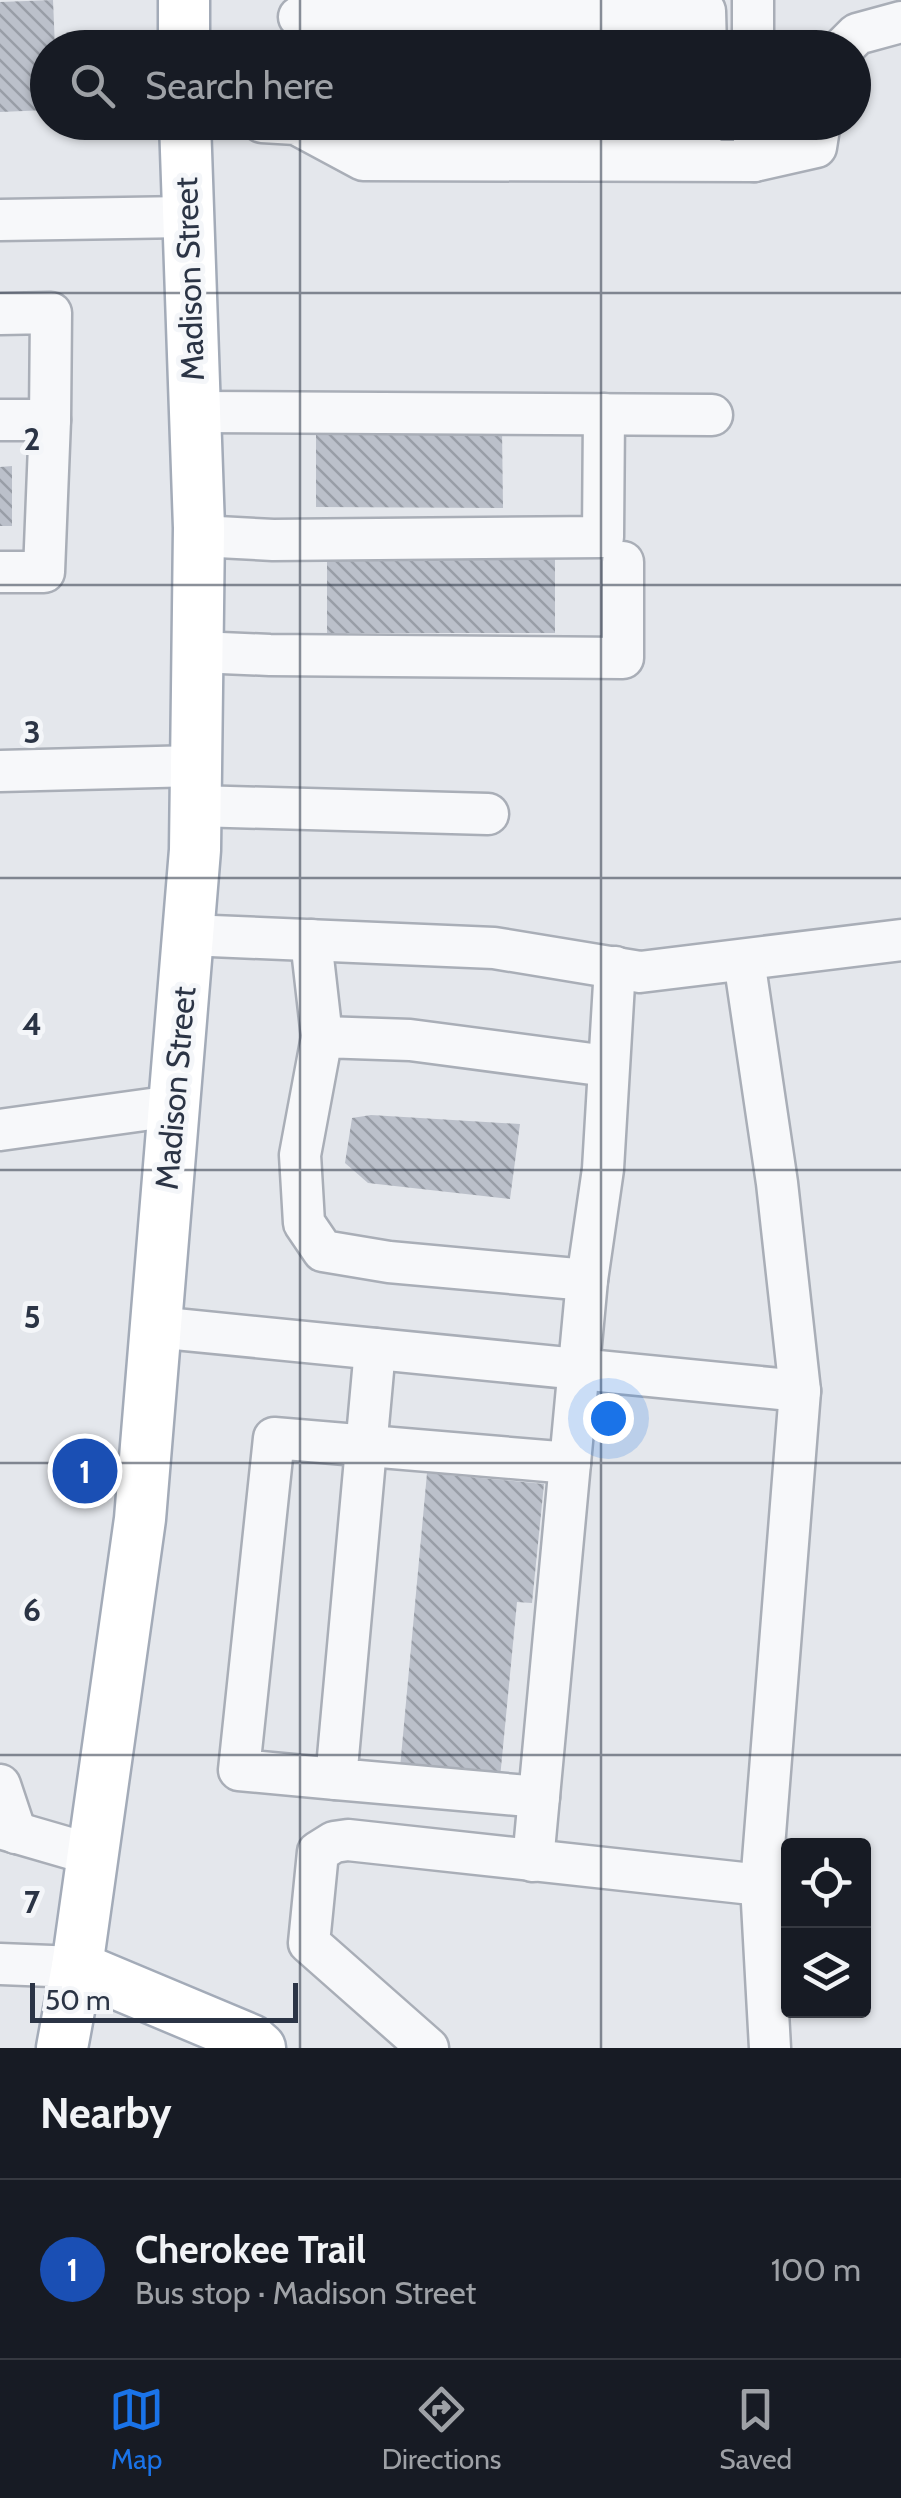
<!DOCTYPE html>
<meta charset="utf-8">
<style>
body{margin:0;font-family:Cabin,sans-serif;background:#20242c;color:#f1f3f6}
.controls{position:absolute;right:30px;bottom:30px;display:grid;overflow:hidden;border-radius:10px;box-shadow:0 2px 8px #0004}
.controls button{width:90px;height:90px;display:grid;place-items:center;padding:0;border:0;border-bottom:2px solid #363941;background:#171b24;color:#f1f3f6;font:50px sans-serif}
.scale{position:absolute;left:30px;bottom:25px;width:268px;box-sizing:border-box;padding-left:10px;border:5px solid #2b3445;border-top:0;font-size:28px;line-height:35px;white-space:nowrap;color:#2b3445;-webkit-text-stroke:8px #f4f6f9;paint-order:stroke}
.you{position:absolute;left:608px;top:1418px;width:35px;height:35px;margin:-25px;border:8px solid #fff;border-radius:50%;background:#1a73e8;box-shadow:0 0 0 15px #1a73e833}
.badge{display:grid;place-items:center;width:65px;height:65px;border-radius:50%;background:#1a73e8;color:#fff;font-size:32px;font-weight:700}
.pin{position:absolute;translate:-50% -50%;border:5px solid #fff;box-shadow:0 2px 10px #0006}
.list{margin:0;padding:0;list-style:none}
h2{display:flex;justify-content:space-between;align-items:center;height:130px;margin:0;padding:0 40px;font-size:42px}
h2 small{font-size:32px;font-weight:400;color:#9ea1a6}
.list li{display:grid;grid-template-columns:65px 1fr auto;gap:30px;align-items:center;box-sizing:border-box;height:180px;padding:0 40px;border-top:2px solid #363941}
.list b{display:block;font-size:38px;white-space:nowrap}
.list p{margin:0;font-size:32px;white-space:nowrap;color:#9ea1a6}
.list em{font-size:32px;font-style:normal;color:#9ea1a6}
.icon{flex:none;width:55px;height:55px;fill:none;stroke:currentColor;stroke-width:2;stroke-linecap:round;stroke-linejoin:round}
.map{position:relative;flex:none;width:901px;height:2048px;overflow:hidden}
.search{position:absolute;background:#171b24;box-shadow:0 2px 8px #0004;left:30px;right:30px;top:30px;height:110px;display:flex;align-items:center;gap:25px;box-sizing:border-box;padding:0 35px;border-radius:55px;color:#9ea1a6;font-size:38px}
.sheet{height:310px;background:#171b24}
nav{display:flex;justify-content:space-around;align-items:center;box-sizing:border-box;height:140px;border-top:2px solid #363941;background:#171b24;font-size:28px;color:#9ea1a6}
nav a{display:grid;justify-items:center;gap:5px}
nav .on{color:#1a73e8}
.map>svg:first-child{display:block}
.building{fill:url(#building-back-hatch)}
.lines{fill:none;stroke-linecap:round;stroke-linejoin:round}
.minor-tunnel{stroke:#bfc3cb;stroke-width:40;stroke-dasharray:40 20;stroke-linecap:butt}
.minor-casing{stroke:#a9aeb7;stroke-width:45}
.major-casing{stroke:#a3abb8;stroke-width:55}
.minor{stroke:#f7f8fa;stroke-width:40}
.major{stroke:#fff;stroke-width:50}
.grid{fill:none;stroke:#2b3445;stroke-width:2.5;stroke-opacity:0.55}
.labels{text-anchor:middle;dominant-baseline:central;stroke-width:10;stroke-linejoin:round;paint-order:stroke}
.street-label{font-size:32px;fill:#2b3445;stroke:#f4f6f9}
.grid-label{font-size:32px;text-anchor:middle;font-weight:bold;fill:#2b3445;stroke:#f4f6f9;stroke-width:10;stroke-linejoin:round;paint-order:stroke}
</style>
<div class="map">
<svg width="901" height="2048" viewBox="0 0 901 2048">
<defs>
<pattern id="building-back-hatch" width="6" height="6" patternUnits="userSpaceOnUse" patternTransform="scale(2.5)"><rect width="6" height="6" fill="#bbc0ca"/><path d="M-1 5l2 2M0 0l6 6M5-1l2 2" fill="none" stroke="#989da6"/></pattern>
</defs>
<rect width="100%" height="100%" fill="#e4e7ec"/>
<g class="building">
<path d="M53,0l2,48h-7v62l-48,2v-110z"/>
<path d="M316,429h186l1,79 -187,-1z"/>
<path d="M12,466v60h-12v-59z"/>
<rect x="327" y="558" width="228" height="75"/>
<path d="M371,1115l149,9 -10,75 -142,-16 -23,-20 7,-45z"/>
<path d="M427,1473l117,11 -12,119 -15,-1 -17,176 -100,-10z"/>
</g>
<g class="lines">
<path class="minor-tunnel" d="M503,46v2"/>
<g class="minor-casing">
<g id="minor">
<path d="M753,0v48"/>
<path d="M299,17l406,-6 1,37"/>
<path d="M843,48l14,-14 44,-12"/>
<path d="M262,122l34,2 67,36 391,1 62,-14 4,-25"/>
<path d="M350,122l358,3"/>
<path d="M754,122v39"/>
<path d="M0,220l186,-3"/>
<path d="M0,314l51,-1 -1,107h-50"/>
<path d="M194,412l518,3"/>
<path d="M199,536l74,4 330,-3 1,-123"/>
<path d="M0,572h44l6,-152"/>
<path d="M198,652l72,3 353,3v-96"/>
<path d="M0,771l196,-5"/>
<path d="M195,806l293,8"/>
<path d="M188,935l306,13 146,24 261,-32"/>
<path d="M311,940l11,97"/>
<path d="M744,960l33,223 23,208 -39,494 9,163"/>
<path d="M0,1130l173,-24"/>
<path d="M587,1280l-198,-18 -66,-11 -19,-28 -4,-68 22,-118 88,3 197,26"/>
<path d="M155,1327l645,64"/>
<path d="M375,1349l-39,430 203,18"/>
<path d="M336,1779l-97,-9 35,-332 296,25"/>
<path d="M0,1785l16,48"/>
<path d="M0,1828l93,27"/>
<path d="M533,1861l54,-581 16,-111 12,-202"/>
<path d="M0,1964l77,3"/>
<path d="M428,2048l-119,-105 9,-91 16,-10 14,-2 413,45"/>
</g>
</g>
<g class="major-casing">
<g id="major">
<path d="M184,0v48"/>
<path d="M77,1967l174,73 9,8"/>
<path d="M62,2048l15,-81 63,-448 55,-669 4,-322 -14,-406"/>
</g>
</g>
<use href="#minor" class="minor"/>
<use href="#major" class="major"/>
</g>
<path class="grid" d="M300,0v48M601,0v48M300,122v1926M601,122v1926M0,293h901M0,585h901M0,878h901M0,1170h901M0,1463h901M0,1755h901"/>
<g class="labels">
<g class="street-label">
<text transform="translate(189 279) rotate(-92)">Madison Street</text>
<text transform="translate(175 1088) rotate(-85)">Madison Street</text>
</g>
</g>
<g class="grid-label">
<text x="32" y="450">2</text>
<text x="32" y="743">3</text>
<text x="32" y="1035">4</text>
<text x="32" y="1328">5</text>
<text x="32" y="1621">6</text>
<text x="32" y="1913">7</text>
</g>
</svg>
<div class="controls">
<button><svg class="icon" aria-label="locate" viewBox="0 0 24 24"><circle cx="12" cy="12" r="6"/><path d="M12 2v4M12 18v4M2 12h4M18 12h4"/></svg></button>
<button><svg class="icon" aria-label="layers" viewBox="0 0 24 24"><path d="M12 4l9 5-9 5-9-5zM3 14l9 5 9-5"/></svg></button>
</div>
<div class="scale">50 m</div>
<div class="you"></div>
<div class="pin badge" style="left:85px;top:1471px;background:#1a4fb4">1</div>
<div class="search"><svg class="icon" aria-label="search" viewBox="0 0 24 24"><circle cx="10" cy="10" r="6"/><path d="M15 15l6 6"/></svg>Search here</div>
</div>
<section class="sheet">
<h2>Nearby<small></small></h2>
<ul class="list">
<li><span class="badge" style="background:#1a4fb4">1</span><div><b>Cherokee Trail</b><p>Bus stop · Madison Street</p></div><em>100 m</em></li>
</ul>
</section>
<nav>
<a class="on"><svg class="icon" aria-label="map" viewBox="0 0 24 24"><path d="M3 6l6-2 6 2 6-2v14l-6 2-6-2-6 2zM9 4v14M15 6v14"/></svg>Map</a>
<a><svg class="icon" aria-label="directions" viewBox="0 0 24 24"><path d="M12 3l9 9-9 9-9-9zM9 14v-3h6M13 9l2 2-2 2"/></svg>Directions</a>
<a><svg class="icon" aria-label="saved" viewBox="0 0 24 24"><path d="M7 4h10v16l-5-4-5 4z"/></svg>Saved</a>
</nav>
